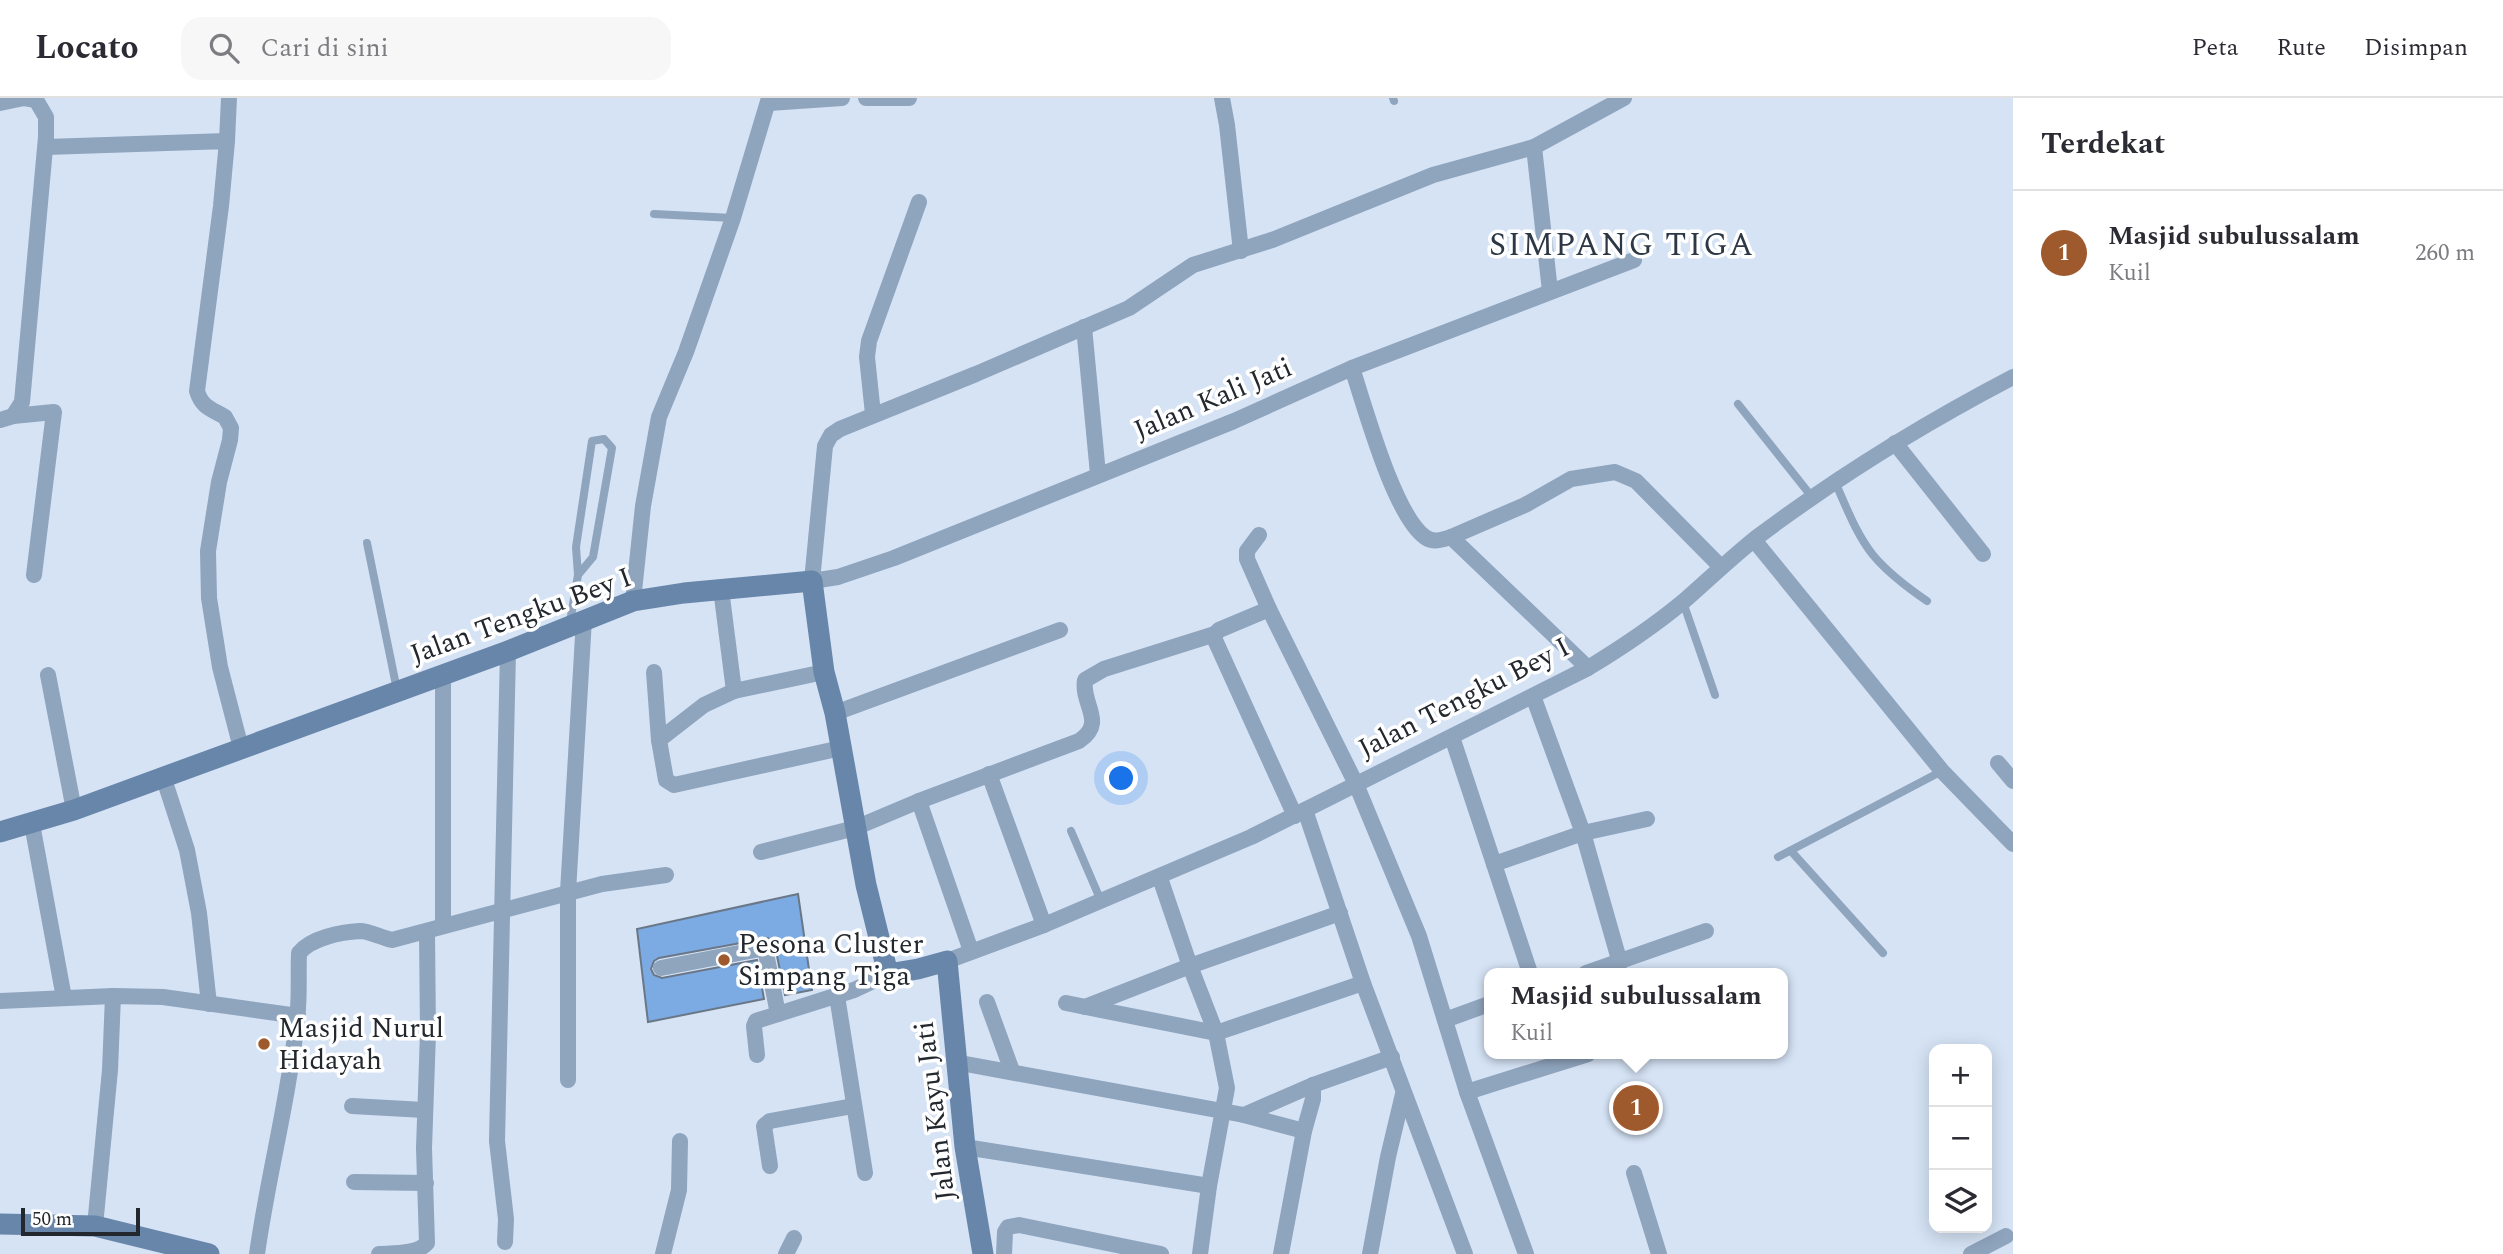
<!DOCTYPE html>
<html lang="id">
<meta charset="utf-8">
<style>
body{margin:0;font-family:Spectral,serif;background:#f7f7f7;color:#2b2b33}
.controls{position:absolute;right:21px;bottom:21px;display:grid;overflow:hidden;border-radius:14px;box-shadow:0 4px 18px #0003}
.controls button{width:63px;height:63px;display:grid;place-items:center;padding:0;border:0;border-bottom:2px solid #e1e1e2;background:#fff;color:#2b2b33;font:35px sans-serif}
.scale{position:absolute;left:21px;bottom:18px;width:119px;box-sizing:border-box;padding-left:7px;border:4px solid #22282e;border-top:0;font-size:19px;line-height:24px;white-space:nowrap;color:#22282e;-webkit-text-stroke:5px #fff;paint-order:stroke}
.you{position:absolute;left:1122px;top:681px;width:24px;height:24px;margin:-18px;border:5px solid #fff;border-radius:50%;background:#1a73e8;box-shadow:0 0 0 10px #1a73e833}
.badge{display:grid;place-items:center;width:46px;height:46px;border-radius:50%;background:#9e592c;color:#fff;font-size:23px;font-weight:700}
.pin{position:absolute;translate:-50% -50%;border:4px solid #fff;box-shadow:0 2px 7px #0006}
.popup{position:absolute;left:1484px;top:870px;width:304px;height:91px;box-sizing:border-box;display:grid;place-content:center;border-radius:14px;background:#fff;filter:drop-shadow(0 2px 5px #0005);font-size:23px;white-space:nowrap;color:#7c7c81}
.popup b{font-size:26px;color:#2b2b33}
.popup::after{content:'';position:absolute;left:50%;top:100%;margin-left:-14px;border:14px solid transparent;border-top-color:#fff}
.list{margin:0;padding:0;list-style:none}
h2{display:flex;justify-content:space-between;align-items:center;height:91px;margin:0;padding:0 28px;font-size:30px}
h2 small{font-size:23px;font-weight:400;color:#7c7c81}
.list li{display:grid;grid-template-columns:46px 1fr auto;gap:21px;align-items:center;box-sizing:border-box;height:126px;padding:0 28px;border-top:2px solid #e1e1e2}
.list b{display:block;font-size:26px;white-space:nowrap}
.list p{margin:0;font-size:23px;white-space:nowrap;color:#7c7c81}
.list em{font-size:23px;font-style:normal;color:#7c7c81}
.icon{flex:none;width:38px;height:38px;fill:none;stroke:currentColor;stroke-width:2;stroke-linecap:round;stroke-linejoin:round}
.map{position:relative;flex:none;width:2013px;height:1156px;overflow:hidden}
header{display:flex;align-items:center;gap:42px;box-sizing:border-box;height:98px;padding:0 35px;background:#fff;border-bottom:2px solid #e1e1e2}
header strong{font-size:33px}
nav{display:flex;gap:38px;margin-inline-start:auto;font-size:24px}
.search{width:490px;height:63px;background:#f7f7f7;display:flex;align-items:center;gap:18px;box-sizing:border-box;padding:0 24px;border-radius:21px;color:#7c7c81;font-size:26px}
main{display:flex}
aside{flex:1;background:#fff}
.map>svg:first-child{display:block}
.building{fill:#7cabe4;stroke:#6a7787;stroke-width:2}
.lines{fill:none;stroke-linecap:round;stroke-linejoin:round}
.lane{stroke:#8fa4bd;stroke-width:8}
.street{stroke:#8fa4bd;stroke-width:16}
.secondary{stroke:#6786aa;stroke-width:21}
.poi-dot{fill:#9e592c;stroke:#fff;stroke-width:2.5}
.labels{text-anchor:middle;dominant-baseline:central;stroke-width:7;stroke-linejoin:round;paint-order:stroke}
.street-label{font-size:28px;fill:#22282e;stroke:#fff}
.poi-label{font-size:28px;fill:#22282e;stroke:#fff;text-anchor:start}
.quarter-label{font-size:32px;letter-spacing:2px;fill:#2c3845;stroke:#fff}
</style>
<header>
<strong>Locato</strong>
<div class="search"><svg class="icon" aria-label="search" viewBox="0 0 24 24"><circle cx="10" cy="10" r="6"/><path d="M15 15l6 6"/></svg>Cari di sini</div>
<nav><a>Peta</a><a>Rute</a><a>Disimpan</a></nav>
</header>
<main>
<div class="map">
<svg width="2013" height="1156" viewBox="0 0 2013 1156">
<rect width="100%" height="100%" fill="#d5e3f5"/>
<path class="building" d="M798,796l14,96 -27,5 -10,-49 -7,-8 -109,20 -5,3 -3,8 3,6 8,3 95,-18 7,39 -116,23 -11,-93z"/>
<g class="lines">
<g class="lane">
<path d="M1393,0l1,3"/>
<path d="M654,116l79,4"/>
<path d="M1738,306l74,93"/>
<path d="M1835,384c11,24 21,52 38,73 14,17 35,33 54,46"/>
<path d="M367,445l30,147"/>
<path d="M1683,504l32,93"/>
<path d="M570,524l8,-47 -2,-28 16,-106 12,-2 8,9 -19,109 -15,18"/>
<path d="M1071,733l30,70"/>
<path d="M1791,753l92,102"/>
<path d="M1778,759l164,-86"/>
</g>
<g class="street">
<path d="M866,0h43"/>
<path d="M1222,0l5,27 14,126"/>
<path d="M1624,0l-90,49 -101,28 -161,65 -79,25 -64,43 -153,66 -136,55 -9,6 -6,11 -13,135 26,-4 56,-19 340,-137 118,-53 282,-108"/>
<path d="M0,5l24,-5"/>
<path d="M769,5l73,-5"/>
<path d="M227,43l2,-43"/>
<path d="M46,49l181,-6 -6,65 -24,185c5,17 15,18 28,26l6,11 -1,12 -11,42 -11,69 1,47 11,69 21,81"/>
<path d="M1534,49l16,144"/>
<path d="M1084,229l14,147"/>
<path d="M1352,270c13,39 42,147 73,169 8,6 17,3 26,0l137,131"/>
<path d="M873,316l-6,-57 2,-16 50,-139"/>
<path d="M13,318l41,-4 -20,163"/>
<path d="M0,322l13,-4 9,-14 24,-265v-20l-10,-17 -12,-2"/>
<path d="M1895,345l88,111"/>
<path d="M1259,437l-12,16v8l22,50"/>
<path d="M1451,439l74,-32 46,-26 44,-7 21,9 85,86"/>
<path d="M1754,442l188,231 71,73"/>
<path d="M721,491l13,102 -30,14 -45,35 7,40 8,5 167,-37"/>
<path d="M633,503l10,-95 16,-89 27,-65 47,-134 36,-120"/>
<path d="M654,574l5,68"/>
<path d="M48,577l26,135"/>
<path d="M734,593l90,-19"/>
<path d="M1533,598l50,137 37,130"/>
<path d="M835,615l225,-83"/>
<path d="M1452,639l78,236"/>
<path d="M1998,665l15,18"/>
<path d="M989,676l55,151"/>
<path d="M163,678l24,74 12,63 10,91"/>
<path d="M919,703l52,150"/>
<path d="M1305,712l58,173 102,271"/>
<path d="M1295,718l-80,-176v-6l4,-4 50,-21 87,175 63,152 48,156 59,162"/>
<path d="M32,726l32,174"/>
<path d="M761,754l94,-24 64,-27 160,-60c28,-19 2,-36 6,-61l19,-11 111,-35"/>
<path d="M1494,766l89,-31 64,-14"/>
<path d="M1160,780l30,88 26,67 11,55 -18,98 -9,68"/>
<path d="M443,828v-252"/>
<path d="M947,863l97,-36 207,-88 337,-169c33,-20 66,-42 96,-67 24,-21 47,-43 72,-63 81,-61 167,-114 257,-161"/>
<path d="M661,870l104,-20 13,66"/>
<path d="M1586,875l120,-42"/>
<path d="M837,898l28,177"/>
<path d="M0,903l113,-5 50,1 135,19"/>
<path d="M987,904l25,69"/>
<path d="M1066,905l150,30 147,-50"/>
<path d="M1085,909l105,-41 150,-53"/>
<path d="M1445,922l44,-16"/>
<path d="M757,957l-3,-29 2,-5 98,-31 34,-16"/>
<path d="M955,964l289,53 60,16"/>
<path d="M568,982v-188l16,-273"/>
<path d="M1467,994l121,-38"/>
<path d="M352,1008l72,4"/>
<path d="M1244,1017l69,-30 79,-28"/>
<path d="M965,1049l244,39"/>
<path d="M770,1068l-6,-40 6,-5 83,-15"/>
<path d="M1634,1075l25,81"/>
<path d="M354,1084l72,1"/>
<path d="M95,1128l15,-156 3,-74"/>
<path d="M505,1144l1,-23 -9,-78 11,-490"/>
<path d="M257,1156c11,-79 32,-156 40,-235 3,-22 1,-44 2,-66 12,-15 42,-21 61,-22 9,0 22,7 32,9l210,-56 64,-9"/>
<path d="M379,1156c15,-1 39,0 48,-11l-3,-95 4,-115 -1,-101"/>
<path d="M663,1156l16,-64 1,-49"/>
<path d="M786,1156l8,-16"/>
<path d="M1004,1156l1,-22 3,-5 11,-2 142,29"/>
<path d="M1281,1156l23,-123 9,-32v-14"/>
<path d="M1370,1156l18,-97 15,-63"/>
<path d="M1971,1156l35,-18"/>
</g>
<g class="secondary">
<path d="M0,734l74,-22 434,-159 125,-50 51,-8 128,-12 12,91 11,41 31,172 22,89 30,-5 29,-8 18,186 18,107"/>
<path d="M0,1126l95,2 114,28"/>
</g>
</g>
<g class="poi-dot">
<circle cx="724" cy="862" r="7"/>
<circle cx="264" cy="946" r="7"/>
</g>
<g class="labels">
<g class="street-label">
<text transform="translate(1213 301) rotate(-23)">Jalan Kali Jati</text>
<text transform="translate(521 518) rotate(-20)">Jalan Tengku Bey I</text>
<text transform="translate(1464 600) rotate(-27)">Jalan Tengku Bey I</text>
<text transform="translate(935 1013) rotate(-97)">Jalan Kayu Jati</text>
</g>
<g class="poi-label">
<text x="738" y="846">Pesona Cluster<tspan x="738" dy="32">Simpang Tiga</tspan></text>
<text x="278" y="930">Masjid Nurul<tspan x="278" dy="32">Hidayah</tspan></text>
</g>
<g class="quarter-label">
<text x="1622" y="147">SIMPANG TIGA</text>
</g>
</g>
</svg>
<div class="controls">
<button>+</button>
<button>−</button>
<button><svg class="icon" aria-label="layers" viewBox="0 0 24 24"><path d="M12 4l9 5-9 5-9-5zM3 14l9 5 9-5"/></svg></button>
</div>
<div class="scale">50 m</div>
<div class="you"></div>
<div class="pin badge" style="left:1636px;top:1010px">1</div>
<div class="popup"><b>Masjid subulussalam</b>Kuil</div>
</div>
<aside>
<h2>Terdekat<small></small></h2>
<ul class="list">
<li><span class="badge">1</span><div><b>Masjid subulussalam</b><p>Kuil</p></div><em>260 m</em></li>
</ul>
</aside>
</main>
